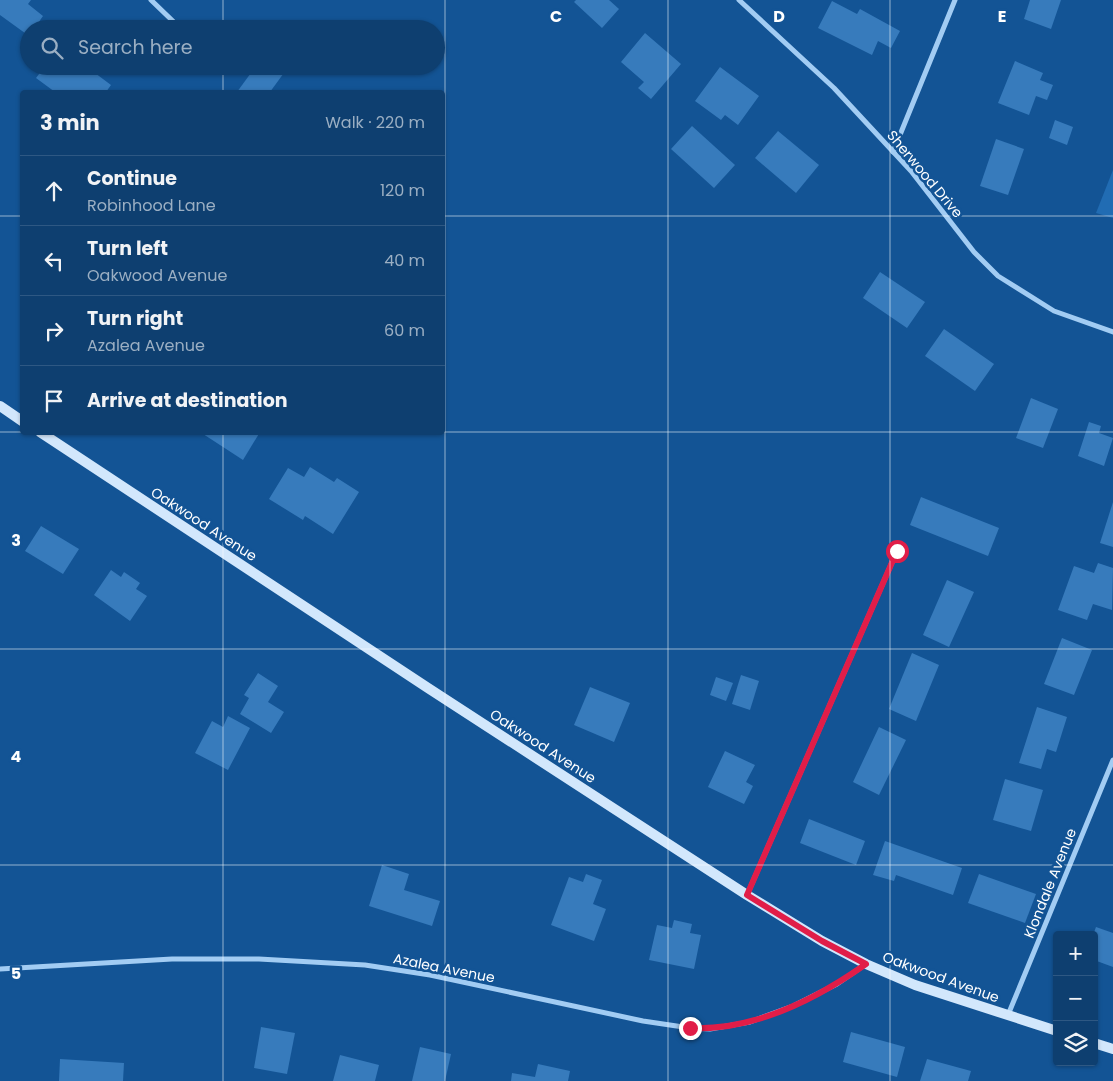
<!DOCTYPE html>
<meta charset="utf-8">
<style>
body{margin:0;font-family:Poppins,sans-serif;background:#174675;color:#f1f3f6}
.controls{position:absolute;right:15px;bottom:15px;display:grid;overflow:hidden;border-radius:5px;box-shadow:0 1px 4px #0004}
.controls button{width:45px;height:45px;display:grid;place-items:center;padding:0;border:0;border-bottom:1px solid #2e5883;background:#0e3f70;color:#f1f3f6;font:25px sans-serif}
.stop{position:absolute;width:15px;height:15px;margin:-11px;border:4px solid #e11d48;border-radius:50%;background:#fff}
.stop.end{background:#e11d48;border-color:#fff;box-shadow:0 1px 5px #0008}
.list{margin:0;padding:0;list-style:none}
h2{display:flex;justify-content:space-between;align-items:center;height:65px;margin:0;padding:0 20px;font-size:21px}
h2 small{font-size:16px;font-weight:400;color:#9bafc3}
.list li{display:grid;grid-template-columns:32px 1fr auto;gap:15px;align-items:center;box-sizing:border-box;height:70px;padding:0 20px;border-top:1px solid #2e5883}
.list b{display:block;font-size:19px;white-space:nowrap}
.list p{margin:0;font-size:16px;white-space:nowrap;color:#9bafc3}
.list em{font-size:16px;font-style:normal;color:#9bafc3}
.icon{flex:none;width:28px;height:28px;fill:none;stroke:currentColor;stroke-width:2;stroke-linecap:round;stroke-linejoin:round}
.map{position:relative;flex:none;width:1113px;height:1081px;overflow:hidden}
.search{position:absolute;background:#0e3f70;box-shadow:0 1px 4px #0004;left:20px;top:20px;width:425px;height:55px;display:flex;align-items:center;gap:12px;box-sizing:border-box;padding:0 18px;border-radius:28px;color:#9bafc3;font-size:19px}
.panel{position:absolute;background:#0e3f70;box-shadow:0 1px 4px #0004;left:20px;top:90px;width:425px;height:345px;border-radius:5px}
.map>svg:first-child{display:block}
.green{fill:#216cb3}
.building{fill:#377bbc}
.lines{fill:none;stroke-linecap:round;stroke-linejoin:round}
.street{stroke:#a2ccf3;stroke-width:5}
.secondary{stroke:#d2e7fc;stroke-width:10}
.route{stroke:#e11d48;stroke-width:6}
.grid{fill:none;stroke:#fff;stroke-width:1;stroke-opacity:0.55}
.labels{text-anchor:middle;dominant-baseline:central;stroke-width:5;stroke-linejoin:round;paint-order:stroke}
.street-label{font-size:14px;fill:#fff;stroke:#135495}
.grid-label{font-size:16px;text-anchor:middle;font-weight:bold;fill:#fff;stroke:#135495;stroke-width:5;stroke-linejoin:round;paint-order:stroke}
</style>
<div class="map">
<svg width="1113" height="1081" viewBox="0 0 1113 1081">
<rect width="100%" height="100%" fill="#135495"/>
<path class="green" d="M1113,170v48l-17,-5z"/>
<g class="building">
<path d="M0,0h31l-3,4 15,12 -9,13h-5v7l-29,-21z"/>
<path d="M576,0h33l10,9 -17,19 -28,-26z"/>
<path d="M1030,0h31l-10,29 -27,-10z"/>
<path d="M832,1l25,13 3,-5 40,22 -9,17 -13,-7 -6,14 -54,-27z"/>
<path d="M645,33l36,31 -30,35 -13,-11 6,-6 -23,-20z"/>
<path d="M1015,61l28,12 -3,7 13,5 -6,15 -11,-4 -7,19 -31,-12z"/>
<path d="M45,66h33l10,8 3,-4 20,15 -5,7h-51l-19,-14z"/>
<path d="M256,66h33l-19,26h-33z"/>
<path d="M720,67l39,29 -21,29 -13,-10 -4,5 -26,-19z"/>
<path d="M1055,120l18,7 -6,18 -18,-7z"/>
<path d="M692,126l43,39 -21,23 -43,-39z"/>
<path d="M778,131l41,34 -23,28 -41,-35z"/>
<path d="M996,139l28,10 -16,46 -28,-9z"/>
<path d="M880,272l45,30 -18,26 -44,-30z"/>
<path d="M944,329l50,35 -19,27 -50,-35z"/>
<path d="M1031,398l27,11 -15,39 -27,-10z"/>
<path d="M1089,422l12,4 -2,7 14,5 -9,28 -26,-10z"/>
<path d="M200,432h60l-17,28z"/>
<path d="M310,467l24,15 3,-4 22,14 -26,42 -28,-18 -2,4 -34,-21 19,-31 16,9z"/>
<path d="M921,497l78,31 -11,28 -78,-31z"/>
<path d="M1113,502v45l-13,-4z"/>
<path d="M41,526l38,23 -16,25 -38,-23z"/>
<path d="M1098,563l15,5 -1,42 -19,-6 -6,16 -29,-10 16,-44 20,7z"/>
<path d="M111,570l10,7 3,-5 16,11 -4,6 11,7 -17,25 -36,-26z"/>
<path d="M947,580l27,12 -25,55 -26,-12z"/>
<path d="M1062,638l30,12 -18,45 -30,-11z"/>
<path d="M912,653l27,12 -23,56 -27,-12z"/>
<path d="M258,673l20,13 -10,16 16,10 -13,21 -31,-19 9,-16 -5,-3z"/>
<path d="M741,675l18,6 -9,29 -18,-6z"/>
<path d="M716,677l17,6 -7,18 -16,-6z"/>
<path d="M590,687l40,16 -16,39 -40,-17z"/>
<path d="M1037,707l30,10 -11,35 -9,-3 -6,20 -22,-6z"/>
<path d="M228,716l22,12 -22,42 -33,-17 17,-32 11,6z"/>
<path d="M879,727l27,13 -27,55 -26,-13z"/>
<path d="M725,751l30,14 -9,17 7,4 -9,18 -36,-17z"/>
<path d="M1005,779l38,11 -12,41 -38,-11z"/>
<path d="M809,819l56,22 -9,24 -56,-22z"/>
<path d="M885,841l77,27 -9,27 -57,-20 -2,6 -21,-6z"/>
<path d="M382,865l27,9 -5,16 36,11 -8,25 -63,-20z"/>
<path d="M586,874l16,6 -9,24 13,5 -12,32 -43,-16 18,-48 14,5z"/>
<path d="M979,874l57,20 -11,29 -57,-20z"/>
<path d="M674,920l18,4 -2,9 11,2 -7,34 -45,-9 8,-35 15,3z"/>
<path d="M1096,927l17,6v34l-19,-7v-25h-1z"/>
<path d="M261,1027l34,6 -8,41 -33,-6z"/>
<path d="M851,1032l54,15 -8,30 -54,-15z"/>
<path d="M420,1047l31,7 -6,27h-33z"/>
<path d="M340,1055l39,10 -4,16h-42z"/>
<path d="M60,1059l64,4 -1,18h-64z"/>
<path d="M927,1059l44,12 -3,10h-48z"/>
<path d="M538,1064l32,7 -2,10h-57l1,-8 23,4z"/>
</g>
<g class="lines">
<g class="street">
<path d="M151,0l29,28"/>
<path d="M739,0l95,88 77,83 63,81 24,24 56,35 59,21"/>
<path d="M893,152l62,-152"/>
<path d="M747,895l150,-344"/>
<path d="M0,969l172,-10h87l106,6 65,10 213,46 47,7 20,1 40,-7 43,-16 44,-22 29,-20"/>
<path d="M1008,1015l105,-255"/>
</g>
<g class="secondary">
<path d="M0,406l22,15"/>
<path d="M40,432l388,256 319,207 75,46 44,23 49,21 142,46"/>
<path d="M1094,1043l19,6"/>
</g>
</g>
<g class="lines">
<path class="route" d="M690,1028c64,3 125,-28 176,-64l-44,-23 -75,-46 150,-344"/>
</g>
<path class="grid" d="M223,0v29M445,0v1081M668,0v1081M890,0v1081M223,66v26M0,216h22M442,216h671M0,432h22M223,432v649M442,432h671M0,649h1113M0,865h1113"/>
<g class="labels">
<g class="street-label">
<text transform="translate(925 174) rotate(50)">Sherwood Drive</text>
<text transform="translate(204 524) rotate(33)">Oakwood Avenue</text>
<text transform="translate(543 746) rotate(33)">Oakwood Avenue</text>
<text transform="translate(1050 883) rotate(-68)">Klondale Avenue</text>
<text transform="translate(444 968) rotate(11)">Azalea Avenue</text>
<text transform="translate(941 977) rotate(20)">Oakwood Avenue</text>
</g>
</g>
<g class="grid-label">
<text x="556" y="22">C</text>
<text x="779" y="22">D</text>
<text x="1002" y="22">E</text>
<text x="16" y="546">3</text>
<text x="16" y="762">4</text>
<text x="16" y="979">5</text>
</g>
</svg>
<div class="controls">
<button>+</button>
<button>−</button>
<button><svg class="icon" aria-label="layers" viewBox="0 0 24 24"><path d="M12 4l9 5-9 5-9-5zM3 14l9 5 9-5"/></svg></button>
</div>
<div class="stop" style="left:897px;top:551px"></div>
<div class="stop end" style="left:690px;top:1028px"></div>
<div class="search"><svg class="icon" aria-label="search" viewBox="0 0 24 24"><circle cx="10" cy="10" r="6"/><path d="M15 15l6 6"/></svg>Search here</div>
<section class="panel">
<h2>3 min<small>Walk · 220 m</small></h2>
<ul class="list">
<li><svg class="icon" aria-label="ahead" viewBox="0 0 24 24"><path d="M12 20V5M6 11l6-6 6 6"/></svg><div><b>Continue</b><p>Robinhood Lane</p></div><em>120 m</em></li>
<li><svg class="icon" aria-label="left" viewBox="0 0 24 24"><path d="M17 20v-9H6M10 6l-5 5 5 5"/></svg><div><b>Turn left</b><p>Oakwood Avenue</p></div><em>40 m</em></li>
<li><svg class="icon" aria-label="right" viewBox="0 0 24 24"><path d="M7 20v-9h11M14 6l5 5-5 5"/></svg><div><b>Turn right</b><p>Azalea Avenue</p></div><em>60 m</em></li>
<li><svg class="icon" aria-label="arrive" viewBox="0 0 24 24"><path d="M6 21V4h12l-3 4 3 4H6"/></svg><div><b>Arrive at destination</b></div></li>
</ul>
</section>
</div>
